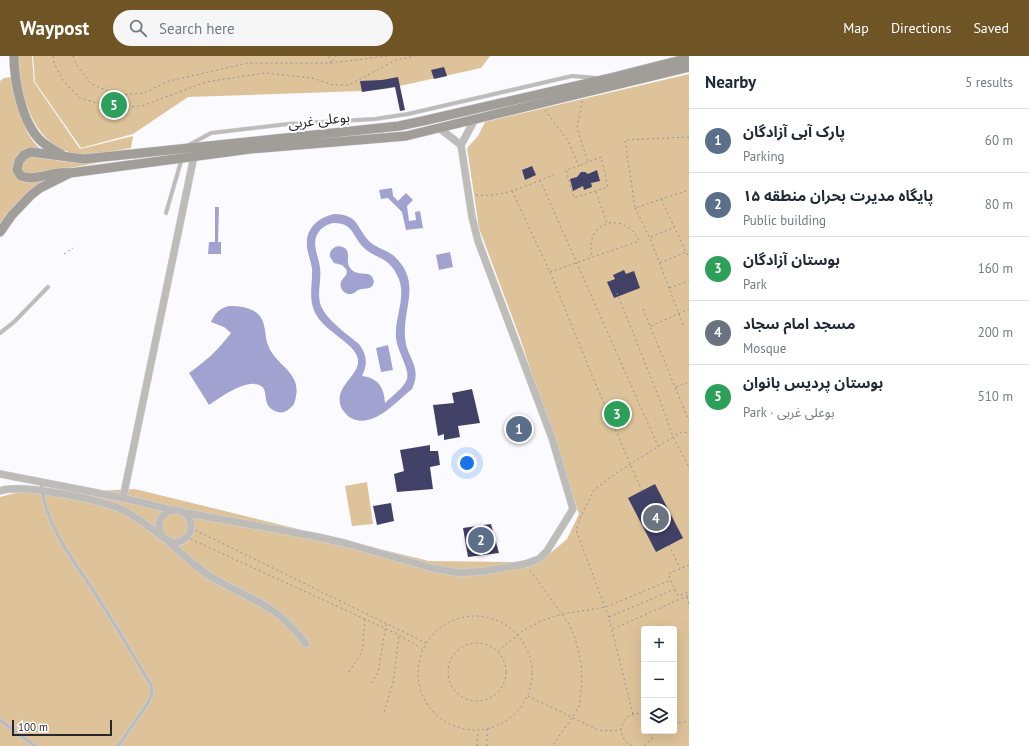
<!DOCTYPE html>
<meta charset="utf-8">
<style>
body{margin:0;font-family:"PT Sans","Noto Sans Arabic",sans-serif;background:#f6f6f7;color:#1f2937}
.controls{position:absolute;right:12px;bottom:12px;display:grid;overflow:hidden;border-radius:4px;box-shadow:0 4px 16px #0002}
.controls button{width:36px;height:36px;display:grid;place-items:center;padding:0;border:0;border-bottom:1px solid #e0e1e3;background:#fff;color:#1f2937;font:20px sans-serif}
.scale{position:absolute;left:12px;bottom:10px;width:100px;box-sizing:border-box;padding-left:4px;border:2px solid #29292c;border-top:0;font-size:11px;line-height:14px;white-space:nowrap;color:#29292c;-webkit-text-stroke:3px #fff;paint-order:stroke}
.you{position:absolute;left:467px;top:407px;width:14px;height:14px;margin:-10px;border:3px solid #fff;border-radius:50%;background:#1a73e8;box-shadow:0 0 0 6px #1a73e833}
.badge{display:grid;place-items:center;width:26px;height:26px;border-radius:50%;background:#6f5426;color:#fff;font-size:13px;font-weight:700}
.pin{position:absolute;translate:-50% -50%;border:2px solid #fff;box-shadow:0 1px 4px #0006}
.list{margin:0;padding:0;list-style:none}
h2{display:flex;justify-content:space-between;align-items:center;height:52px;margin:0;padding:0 16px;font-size:17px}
h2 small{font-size:13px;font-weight:400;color:#747a83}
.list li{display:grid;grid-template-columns:26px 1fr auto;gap:12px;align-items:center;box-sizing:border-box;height:64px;padding:0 16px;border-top:1px solid #e0e1e3}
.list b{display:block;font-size:15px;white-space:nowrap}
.list p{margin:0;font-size:13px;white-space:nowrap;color:#747a83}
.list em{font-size:13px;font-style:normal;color:#747a83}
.icon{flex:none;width:22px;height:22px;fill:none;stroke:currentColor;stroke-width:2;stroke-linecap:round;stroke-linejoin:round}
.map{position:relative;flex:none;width:689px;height:690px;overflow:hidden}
header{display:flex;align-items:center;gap:24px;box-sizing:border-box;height:56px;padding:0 20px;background:#6f5426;color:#fff}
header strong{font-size:19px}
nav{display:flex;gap:22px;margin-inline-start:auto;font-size:14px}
.search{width:280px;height:36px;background:#f6f6f7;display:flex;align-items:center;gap:10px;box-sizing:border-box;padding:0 14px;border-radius:22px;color:#747a83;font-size:15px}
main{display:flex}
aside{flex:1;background:#fff}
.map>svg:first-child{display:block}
.green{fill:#dec39a;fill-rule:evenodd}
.water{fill:#a2a2d0;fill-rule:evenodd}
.building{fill:#414067}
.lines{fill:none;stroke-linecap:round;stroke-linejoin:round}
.service-casing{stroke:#d5d5d9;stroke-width:4.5}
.minor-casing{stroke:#d5d5d9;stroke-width:8}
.secondary-casing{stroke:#d5d5d9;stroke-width:10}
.path{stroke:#949498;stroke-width:1;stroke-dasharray:2 3;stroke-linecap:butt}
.service{stroke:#bebcb8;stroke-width:3.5}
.minor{stroke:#bebcb8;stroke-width:7}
.secondary{stroke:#a19d98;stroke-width:9}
.labels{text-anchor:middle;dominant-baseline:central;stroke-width:4;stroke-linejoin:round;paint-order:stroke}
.street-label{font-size:14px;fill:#29292c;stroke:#fff}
</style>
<header>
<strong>Waypost</strong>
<div class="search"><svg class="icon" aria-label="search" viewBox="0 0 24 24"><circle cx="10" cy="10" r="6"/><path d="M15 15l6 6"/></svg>Search here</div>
<nav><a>Map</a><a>Directions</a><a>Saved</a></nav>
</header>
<main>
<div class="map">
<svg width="689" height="690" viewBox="0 0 689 690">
<rect width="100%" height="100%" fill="#fbfbff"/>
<g class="green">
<path d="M17,0h15l2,26 46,67 53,-13 -2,12c-15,2 -43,9 -58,5 -41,-9 -53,-61 -56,-97z"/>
<path d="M33,0h457l-9,12 -95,21 -25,2 -173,6 -55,37 -52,14 -46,-66z"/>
<path d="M689,18v672h-689v-249l26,-7 11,4 98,-5 294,72 87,1 31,-6 20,-17 12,-25 -59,-176 -41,-110 -12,-80 11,-12 7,-14zM644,573h30v102h-30z"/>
<path d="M12,21c6,25 8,55 29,72l-19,4 -1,27c12,5 26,-2 38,-5l-59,50v-144l4,-3z"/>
<path d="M29,100l38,6h35l-70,13 -11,-4 1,-9z"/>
<path d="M367,426l6,42 -21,2 -7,-40z"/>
</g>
<g class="water">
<path d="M392,132l1,8 5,5 8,-8 7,7 -6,6 2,15 7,-1 -1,-8 5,-1 3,17 -17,2 -4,-18 -14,-14 -7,1 -2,-9z"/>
<path d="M215,151h4l-1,35h3v12h-13l1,-12h6z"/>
<path d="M334,158c25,1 21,11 34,26 7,8 18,9 26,16 28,26 9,50 11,81 1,21 18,29 7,52 -15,12 -38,39 -59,30 -5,-2 -8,-6 -11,-10 -12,-24 25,-35 14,-55 -7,-13 -31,-24 -39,-38 -10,-15 -4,-31 -5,-47 -1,-9 -6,-18 -5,-27 0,-15 13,-25 27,-28zM334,167c19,0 18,12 29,24 12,12 25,9 34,28 11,20 -3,42 -1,63 1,13 14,31 11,41 -3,9 -15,17 -22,24 -1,-15 -6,-25 -23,-27 6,-12 5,-21 -3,-32 -10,-8 -30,-23 -36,-34 -8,-13 -1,-28 -3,-42 -1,-10 -7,-21 -4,-31 3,-8 10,-13 18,-14z"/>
<path d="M339,190c16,3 4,15 12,23 7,9 21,-1 23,13 -2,7 -5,6 -12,7 -5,0 -7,5 -12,5 -7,0 -12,-8 -8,-14 1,-2 3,-3 4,-5 1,-3 1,-4 0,-6l-4,-4 -8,-2 -4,-6c-1,-6 3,-10 9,-11z"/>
<path d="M450,196l3,15 -14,3 -3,-15z"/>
<path d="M229,250c9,0 22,1 29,8 9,9 6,21 10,31 7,20 33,27 28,51 -1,6 -2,10 -7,13 -3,3 -7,4 -11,3 -19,-5 -7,-23 -19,-27 -14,-6 -39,13 -50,20l-20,-32c17,-12 29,-23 42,-40l-7,-6 -13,-5c4,-9 9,-14 18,-16z"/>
<path d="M388,289l5,25 -12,2 -5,-24z"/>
</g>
<g class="building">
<path d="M444,11l3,9 -13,3 -3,-9z"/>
<path d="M398,21l7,33 -5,1 -5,-24 -33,5 -2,-11 22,-1z"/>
<path d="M532,110l4,9 -11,5 -3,-10z"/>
<path d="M597,114l3,11 -9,2 1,4 -8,3 -1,-4 -10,5 -3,-12 7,-2 4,-5h4l3,2z"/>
<path d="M624,214l2,4 8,-3 6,17 -26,10 -7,-16 8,-3 -2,-4z"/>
<path d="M472,333l8,34 -22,3 2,11 -16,3v-6l-6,2 -5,-31 21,-2 -2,-10z"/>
<path d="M430,389v6h8l2,14 -10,2 3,22 -36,3 -3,-18 10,-3 -4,-21z"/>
<path d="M655,428l28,54 -27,14 -28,-54z"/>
<path d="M391,447l3,18 -17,4 -4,-19z"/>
<path d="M491,468l8,29 -31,4 -5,-29z"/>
</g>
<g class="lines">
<g class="service-casing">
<g id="service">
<path d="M187,90l24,-13 77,-9 87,-5 33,-5 164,-38 25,2"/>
<path d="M166,157l16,-55"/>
<path d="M0,277l14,-11 34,-35"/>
<path d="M41,426c4,46 35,81 59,119 18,28 34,56 51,84l1,8 -4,10 -30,43"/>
<path d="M0,664l35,26"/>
</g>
</g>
<g class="minor-casing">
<g id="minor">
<path d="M439,72l22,17"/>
<path d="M0,418l123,24 49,12"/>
<path d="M0,435c21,-8 102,9 123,19 15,7 27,18 41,28"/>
<path d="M123,442l71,-342"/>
<circle cx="175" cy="470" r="16"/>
<path d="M182,456l136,25 30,7 84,24 27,5 26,-2 40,-7 14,-5 8,-8 26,-42 -21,-71 -74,-197 -6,-24 -11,-72 14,-26"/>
<path d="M168,485c13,12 26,25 42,35 23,15 50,23 71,41 10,8 18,18 25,27"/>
</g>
</g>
<g class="secondary-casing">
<g id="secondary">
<path d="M14,0c0,25 8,66 26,84 6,6 14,10 21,14"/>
<path d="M70,117c-17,-3 -33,9 -49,3l-4,-6 2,-9 5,-6 7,-3 53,7 315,-33 28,-6 179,-41 83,-21"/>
<path d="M0,176l12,-17 19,-20 9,-7 30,-15 180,-24 156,-13 283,-69"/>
</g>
</g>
<g class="path">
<path d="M53,0l1,7 10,19 16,16 33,10 29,-2 64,-24 59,-9 47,5 21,7h16l47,-25 19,-4"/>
<path d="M73,0l3,8 15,20 27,11 26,-2 25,-12 79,-18h83l56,-7"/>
<path d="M329,0l2,7 5,-7"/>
<path d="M582,45l-5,27 11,34"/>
<path d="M545,54l23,31 11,25 -13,4 8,28 34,-11 -7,-30 -22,9"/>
<path d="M689,81l-64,3 10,68 54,-18"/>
<path d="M540,124l118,266"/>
<path d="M512,135l38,81 43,106 49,113"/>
<path d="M596,136l11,31"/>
<path d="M476,139c27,3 55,-11 79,-21"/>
<path d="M661,143l28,59"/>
<path d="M635,152l15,30 19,50"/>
<path d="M651,181l22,-9"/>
<path d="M64,198l9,-6"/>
<path d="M660,207l26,-11"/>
<path d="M550,216l89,-31c-15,-32 -55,-19 -47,15"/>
<path d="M617,237l46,115 10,29 16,30"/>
<path d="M643,253l46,112"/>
<path d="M683,269l-14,-37 20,-7"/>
<path d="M651,270l38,-17"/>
<path d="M676,331l13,-5"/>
<path d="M191,472l235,115"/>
<path d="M186,481l179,82 34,16 23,14"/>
<path d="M669,489l11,23"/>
<path d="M689,509l-21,9 10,22 11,-4"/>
<path d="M530,514l39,54 6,14 6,24 1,21 -3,23 -7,12 -20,28"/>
<path d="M687,541l2,7"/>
<circle cx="475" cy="617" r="57"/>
<path d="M609,561l66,-28"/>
<path d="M613,573l76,-34"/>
<circle cx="477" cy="616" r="29"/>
<path d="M498,595l26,-21 17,-9 21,-7 44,-7 65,-27"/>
<path d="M349,616l13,-20 3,-33"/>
<path d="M371,627l7,-10 8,-49"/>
<path d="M528,640l70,34 11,1 12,-1"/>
<path d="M384,656l9,-29 6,-47"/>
<path d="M633,658l-24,-96 -33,-88 5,-14 13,-26 21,-16 58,-37 9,-5 7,1"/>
<path d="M674,668l15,-3"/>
<path d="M477,690l1,-15"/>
<path d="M487,690v-17"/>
<path d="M632,690c-20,-10 -10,-37 12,-32"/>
<path d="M644,690l8,-7 2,-8"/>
</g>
<use href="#service" class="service"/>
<use href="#minor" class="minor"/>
<use href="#secondary" class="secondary"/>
</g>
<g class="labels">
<g class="street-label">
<text transform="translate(319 64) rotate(-6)">بوعلی غربی</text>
</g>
</g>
</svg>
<div class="controls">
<button>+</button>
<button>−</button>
<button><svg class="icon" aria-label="layers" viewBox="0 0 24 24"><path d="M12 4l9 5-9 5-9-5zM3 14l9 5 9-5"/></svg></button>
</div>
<div class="scale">100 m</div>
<div class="you"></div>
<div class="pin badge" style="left:519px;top:373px;background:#5c6f8a">1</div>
<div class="pin badge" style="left:481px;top:484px;background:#5c6f8a">2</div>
<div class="pin badge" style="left:617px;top:358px;background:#2e9e5b">3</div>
<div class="pin badge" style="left:656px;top:462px;background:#6b7280">4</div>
<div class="pin badge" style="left:114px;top:49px;background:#2e9e5b">5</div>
</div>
<aside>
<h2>Nearby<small>5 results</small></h2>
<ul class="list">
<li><span class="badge" style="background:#5c6f8a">1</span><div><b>پارک آبی آزادگان</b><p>Parking</p></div><em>60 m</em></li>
<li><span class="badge" style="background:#5c6f8a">2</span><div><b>پایگاه مدیرت بحران منطقه ۱۵</b><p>Public building</p></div><em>80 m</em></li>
<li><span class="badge" style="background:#2e9e5b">3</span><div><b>بوستان آزادگان</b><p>Park</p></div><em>160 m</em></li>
<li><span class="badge" style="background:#6b7280">4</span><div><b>مسجد امام سجاد</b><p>Mosque</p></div><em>200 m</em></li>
<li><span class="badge" style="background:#2e9e5b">5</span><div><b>بوستان پردیس بانوان</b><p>Park · بوعلی غربی</p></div><em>510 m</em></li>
</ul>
</aside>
</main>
